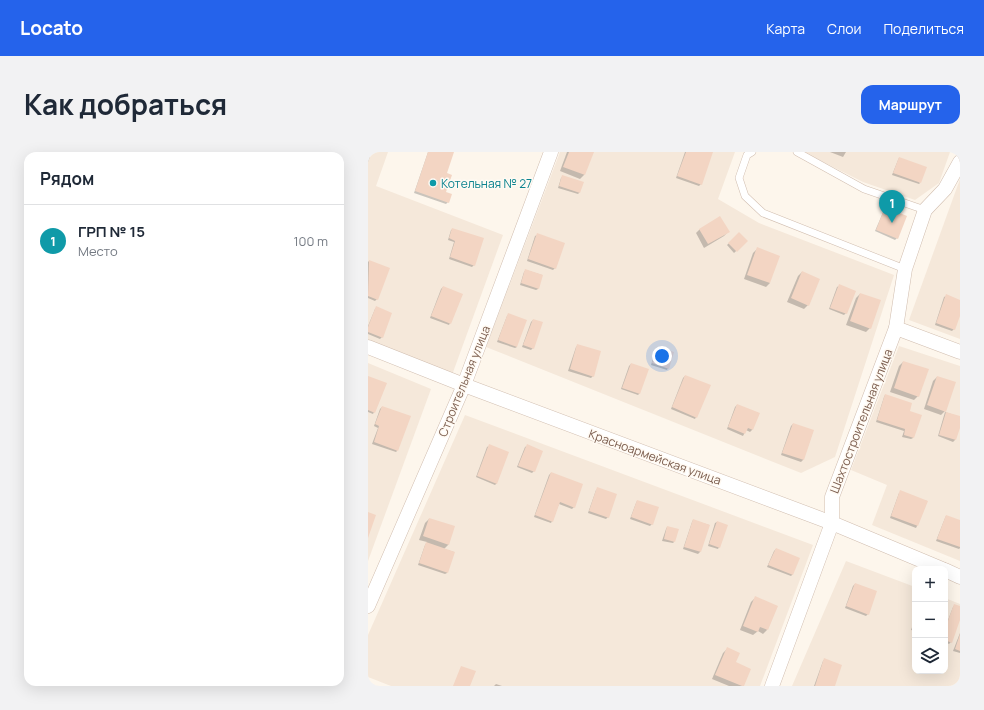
<!DOCTYPE html>
<html lang="ru">
<meta charset="utf-8">
<style>
body{margin:0;font-family:Manrope,sans-serif;background:#f2f2f3;color:#1f2937}
.controls{position:absolute;right:12px;bottom:12px;display:grid;overflow:hidden;border-radius:8px;box-shadow:0 4px 16px #0002}
.controls button{width:36px;height:36px;display:grid;place-items:center;padding:0;border:0;border-bottom:1px solid #e0e1e3;background:#fff;color:#1f2937;font:20px sans-serif}
.you{position:absolute;left:294px;top:204px;width:14px;height:14px;margin:-10px;border:3px solid #fff;border-radius:50%;background:#1a73e8;box-shadow:0 0 0 6px #1a73e833}
.badge{display:grid;place-items:center;width:26px;height:26px;border-radius:50%;background:#2563eb;color:#fff;font-size:13px;font-weight:700}
.pin{position:absolute;translate:-50% -33px;filter:drop-shadow(0 1px 2px #0008)}
.pin::after{content:'';position:absolute;top:21px;width:14px;height:12px;background:inherit;clip-path:polygon(0 0,100% 0,50% 100%)}
.list{margin:0;padding:0;list-style:none}
h2{display:flex;justify-content:space-between;align-items:center;height:52px;margin:0;padding:0 16px;font-size:17px}
h2 small{font-size:13px;font-weight:400;color:#747a83}
.list li{display:grid;grid-template-columns:26px 1fr auto;gap:12px;align-items:center;box-sizing:border-box;height:72px;padding:0 16px;border-top:1px solid #e0e1e3}
.list b{display:block;font-size:15px;white-space:nowrap}
.list p{margin:0;font-size:13px;white-space:nowrap;color:#747a83}
.list em{font-size:13px;font-style:normal;color:#747a83}
.icon{flex:none;width:22px;height:22px;fill:none;stroke:currentColor;stroke-width:2;stroke-linecap:round;stroke-linejoin:round}
.map{position:relative;flex:none;width:592px;height:534px;overflow:hidden;border-radius:12px}
header{display:flex;align-items:center;gap:24px;box-sizing:border-box;height:56px;padding:0 20px;background:#2563eb;color:#fff}
header strong{font-size:19px}
nav{display:flex;gap:22px;margin-inline-start:auto;font-size:14px}
.intro{display:flex;align-items:center;justify-content:space-between;box-sizing:border-box;height:96px;padding:0 24px}
h1{margin:0;font-size:28px}
.button{padding:10px 18px;border-radius:12px;background:#2563eb;color:#fff;font-size:14px;font-weight:700}
main{display:flex;gap:24px;padding:0 24px}
aside{flex:1;background:#fff;border-radius:12px;box-shadow:0 4px 16px #0002}
.map>svg:first-child{display:block}
.residential{fill:#f5e8da}
.shadow{fill:#0003}
.building{fill:#f3d5c3}
.lines{fill:none;stroke-linecap:round;stroke-linejoin:round}
.service-casing{stroke:#d1beb0;stroke-width:8}
.minor-casing{stroke:#d1beb0;stroke-width:15}
.service{stroke:#fff;stroke-width:7}
.minor{stroke:#fff;stroke-width:14}
.culture-dot{fill:#0f9aa8;stroke:#fffaf3;stroke-width:1.5}
.labels{text-anchor:middle;dominant-baseline:central;stroke-width:3;stroke-linejoin:round;paint-order:stroke}
.culture-label{font-size:12px;fill:#0d838f;stroke:#fffaf3;text-anchor:start}
.street-label{font-size:12px;fill:#7a5c4d;stroke:#fffaf3}
</style>
<header>
<strong>Locato</strong>
<nav><a>Карта</a><a>Слои</a><a>Поделиться</a></nav>
</header>
<div class="intro"><h1>Как добраться</h1><a class="button">Маршрут</a></div>
<main>
<aside>
<h2>Рядом<small></small></h2>
<ul class="list">
<li><span class="badge" style="background:#0f9aa8">1</span><div><b>ГРП № 15</b><p>Место</p></div><em>100 m</em></li>
</ul>
</aside>
<div class="map">
<svg width="592" height="534" viewBox="0 0 592 534">
<rect width="100%" height="100%" fill="#fdf6ec"/>
<g class="residential">
<path d="M0,0h20l-12,34 127,49 -51,140 -84,-34z"/>
<path d="M192,0h175l-17,47 41,24 135,52 -59,182 -34,16 -315,-126z"/>
<path d="M435,0h147l-11,31 -24,17 -52,-18z"/>
<path d="M592,27v160l-51,-19z"/>
<path d="M531,194l61,20v195l-88,-36 15,-40 -36,-15z"/>
<path d="M0,211l63,26 -63,172z"/>
<path d="M97,263l348,130 -53,141h-369l-23,-9v-42z"/>
<path d="M478,409l69,26v84h30v-73l15,6v82h-168z"/>
</g>
<g class="shadow">
<path d="M60,0h25l-8,22v19l3,9 -2,2 -32,-11z"/>
<path d="M199,0h26l-9,23 -4,4 -20,-8z"/>
<path d="M317,0h27l-11,32 -2,2 -23,-8z"/>
<path d="M462,0h16l-3,5z"/>
<path d="M0,1l3,1 -3,8z"/>
<path d="M531,6l21,25 -1,1 -27,-9 6,-15z"/>
<path d="M195,24l17,16 -2,2 -20,-6 3,-10z"/>
<path d="M517,57l12,29 -2,2 -20,-9 9,-21z"/>
<path d="M85,77l21,36 -2,2 -23,-8 5,-17 -6,-2 3,-10z"/>
<path d="M332,77l28,3 -4,4 -20,12 -8,-15z"/>
<path d="M371,82l8,7 -13,12 -7,-8z"/>
<path d="M169,83l18,33 -2,2 -26,-9 8,-25z"/>
<path d="M389,97l13,34 -4,4 -22,-8 9,-26z"/>
<path d="M1,109l19,7 -11,31 -2,2 -7,-3v-36z"/>
<path d="M158,118l16,5 -4,14 -2,1 -16,-5 4,-13z"/>
<path d="M434,120l6,33 -4,4 -17,-7 11,-26z"/>
<path d="M471,134l7,27 -2,2 -15,-6 8,-22z"/>
<path d="M75,135l7,36 -1,2 -19,-7 11,-29z"/>
<path d="M492,142l10,34 -4,4 -20,-7 10,-27z"/>
<path d="M578,144l14,5v12l-6,16 -2,2 -17,-6 9,-28z"/>
<path d="M9,155l5,30 -2,2 -12,-5v-8l7,-17z"/>
<path d="M141,162l8,33 -2,1 -18,-6 10,-26z"/>
<path d="M165,168v28l-2,2 -9,-3 9,-25z"/>
<path d="M210,193l15,31 -2,2 -23,-7 8,-24z"/>
<path d="M289,196l11,20 -1,2 -16,-5 5,-16z"/>
<path d="M535,210l15,34 -4,4 -24,-8 9,-26z"/>
<path d="M263,212l9,29 -2,2 -17,-6 8,-23z"/>
<path d="M317,224l11,41 -1,2 -24,-10 12,-31z"/>
<path d="M0,225l6,35 -1,2 -5,-2z"/>
<path d="M569,225l8,34 -4,4 -17,-6 9,-28z"/>
<path d="M517,243l23,17 5,26 -2,1 -9,-2 2,-6 -28,-9 8,-25z"/>
<path d="M369,253l21,8 -6,17 -2,2 -4,-2 -3,6 -16,-7 8,-22z"/>
<path d="M14,255l15,44 -1,1 -24,-8 6,-16 -4,-2 6,-17z"/>
<path d="M577,260l15,5v8l-5,15 -2,2 -15,-6z"/>
<path d="M425,272l20,7 -10,29 -2,2 -20,-7 10,-29z"/>
<path d="M121,294l8,37 -2,2 -19,-8 11,-30z"/>
<path d="M159,294l7,25 -2,2 -15,-6 8,-20z"/>
<path d="M183,321l23,34 -2,2 -13,-5 -7,17 -1,2 -17,-6 15,-42z"/>
<path d="M230,337l10,28 -2,2 -18,-6 8,-23z"/>
<path d="M531,341l28,8 -10,25 -1,2 -26,-10z"/>
<path d="M269,349l15,23 -2,2 -20,-7 6,-16z"/>
<path d="M578,364l14,5v27l-1,1 -23,-8 9,-23z"/>
<path d="M61,367l20,25 -5,5 10,3 -7,21 -2,1 -27,-9 7,-20 2,-3 -8,-2 6,-17z"/>
<path d="M325,368l16,5 -9,27 -2,2 -15,-5 9,-27z"/>
<path d="M349,370l2,25 -1,2 -10,-3 7,-23z"/>
<path d="M299,375l7,15 -1,1 -11,-2 4,-12z"/>
<path d="M408,397l17,25 -2,2 -24,-9 7,-16z"/>
<path d="M487,432l13,30 -2,2 -21,-8 8,-22z"/>
<path d="M387,446l12,32 -4,4 -5,-3 -5,4 -13,-5 11,-28z"/>
<path d="M587,453l5,2v11l-9,24 -2,2 -4,-2v-14l8,-21z"/>
<path d="M547,467v12l-4,-1z"/>
<path d="M592,481v20l-7,-2z"/>
<path d="M359,497l8,13 8,24h-14l-17,-7 11,-26z"/>
<path d="M456,508l10,26h-20l9,-25z"/>
<path d="M128,532l6,2h-8z"/>
</g>
<g class="building">
<path d="M60,0h26l-7,21 5,2 -6,17 6,2 -3,9 -34,-12z"/>
<path d="M201,0h25l-9,23 -22,-8z"/>
<path d="M318,0h27l-11,33 -25,-9z"/>
<path d="M531,5l28,10 -6,16 -28,-10z"/>
<path d="M194,23l22,7 -4,11 -21,-7z"/>
<path d="M517,55l22,9 -9,23 -22,-9z"/>
<path d="M352,64l10,16 -22,12 -9,-15z"/>
<path d="M84,76l32,10 -9,28 -25,-9 5,-16 -6,-3z"/>
<path d="M371,80l9,9 -11,11 -9,-9z"/>
<path d="M169,81l28,10 -9,26 -28,-10z"/>
<path d="M389,95l23,9 -10,27 -23,-8z"/>
<path d="M1,108l21,8 -12,32 -10,-4z"/>
<path d="M157,117l18,6 -4,14 -18,-6z"/>
<path d="M434,119l18,8 -11,27 -18,-8z"/>
<path d="M471,132l17,7 -9,23 -17,-6z"/>
<path d="M75,134l20,8 -12,30 -20,-8z"/>
<path d="M492,141l21,7 -10,29 -21,-8z"/>
<path d="M578,142l14,6v16l-5,14 -19,-7z"/>
<path d="M8,154l16,7 -9,25 -15,-6v-5z"/>
<path d="M140,161l19,7 -10,27 -19,-7z"/>
<path d="M165,167l10,3 -9,27 -11,-4z"/>
<path d="M209,192l24,7 -7,26 -24,-8z"/>
<path d="M289,195l17,5 -5,17 -17,-6z"/>
<path d="M535,209l26,8 -10,28 -25,-9z"/>
<path d="M263,211l18,6 -9,25 -18,-6z"/>
<path d="M317,223l26,10 -14,33 -25,-11z"/>
<path d="M0,224l19,7 -12,30 -7,-3z"/>
<path d="M569,224l19,6 -10,30 -19,-7z"/>
<path d="M517,242l27,9 -2,8 12,4 -8,23 -10,-3 1,-6 -28,-9z"/>
<path d="M369,252l23,9 -7,17 -5,-2 -3,6 -17,-7z"/>
<path d="M14,254l29,10 -13,35 -24,-9 5,-16 -4,-2z"/>
<path d="M578,260l14,4v12l-4,12 -17,-5z"/>
<path d="M425,271l21,7 -10,30 -22,-7z"/>
<path d="M121,292l20,8 -12,32 -20,-8z"/>
<path d="M159,292l16,7 -8,21 -17,-6z"/>
<path d="M183,320l32,12 -8,24 -15,-6 -7,20 -18,-7z"/>
<path d="M229,335l20,7 -8,24 -20,-7z"/>
<path d="M532,338l28,11 -10,25 -27,-10z"/>
<path d="M269,348l22,7 -6,18 -22,-8z"/>
<path d="M0,360l8,3 -8,23z"/>
<path d="M578,363l14,5v27l-23,-8z"/>
<path d="M61,366l26,8 -6,19 -26,-9z"/>
<path d="M325,367l17,6 -9,27 -17,-5z"/>
<path d="M349,369l11,4 -8,23 -11,-4z"/>
<path d="M299,374l12,3 -4,13 -11,-3z"/>
<path d="M58,390l29,10 -7,21 -29,-10z"/>
<path d="M408,396l24,10 -7,17 -25,-10z"/>
<path d="M487,431l22,8 -8,24 -23,-9z"/>
<path d="M387,444l23,10 -10,24 -8,-3 -2,5 -15,-6z"/>
<path d="M586,452l6,2v14l-8,23 -7,-3v-11z"/>
<path d="M592,482v17l-5,-2z"/>
<path d="M359,495l13,6 -4,9 15,7 -7,17h-2l-27,-11z"/>
<path d="M456,506l18,7 -7,21h-20z"/>
<path d="M93,514l15,5 -6,15h-17z"/>
</g>
<g class="lines">
<g class="service-casing">
<g id="service">
<path d="M384,0l-5,3 -8,23 6,18 18,17 142,56"/>
<path d="M429,0l67,37 61,21"/>
</g>
</g>
<g class="minor-casing">
<g id="minor">
<path d="M528,176l64,24"/>
<path d="M0,195l96,38 368,138 110,46"/>
<path d="M577,418l15,7"/>
<path d="M0,454l96,-221 87,-233"/>
<path d="M404,534l60,-163v-26l64,-169 9,-59 20,-59 20,-21 15,-27"/>
</g>
</g>
<use href="#service" class="service"/>
<use href="#minor" class="minor"/>
</g>
<circle class="culture-dot" cx="65" cy="31" r="4"/>
<g class="labels">
<g class="culture-label">
<text x="73" y="31">Котельная № 27</text>
</g>
<g class="street-label">
<text transform="translate(96 229) rotate(-68)">Строительная улица</text>
<text transform="translate(493 269) rotate(-69)">Шахтостроительная улица</text>
<text transform="translate(287 305) rotate(20)">Красноармейская улица</text>
</g>
</g>
</svg>
<div class="controls">
<button>+</button>
<button>−</button>
<button><svg class="icon" aria-label="layers" viewBox="0 0 24 24"><path d="M12 4l9 5-9 5-9-5zM3 14l9 5 9-5"/></svg></button>
</div>
<div class="you"></div>
<div class="pin badge" style="left:524px;top:71px;background:#0f9aa8">1</div>
</div>
</main>
